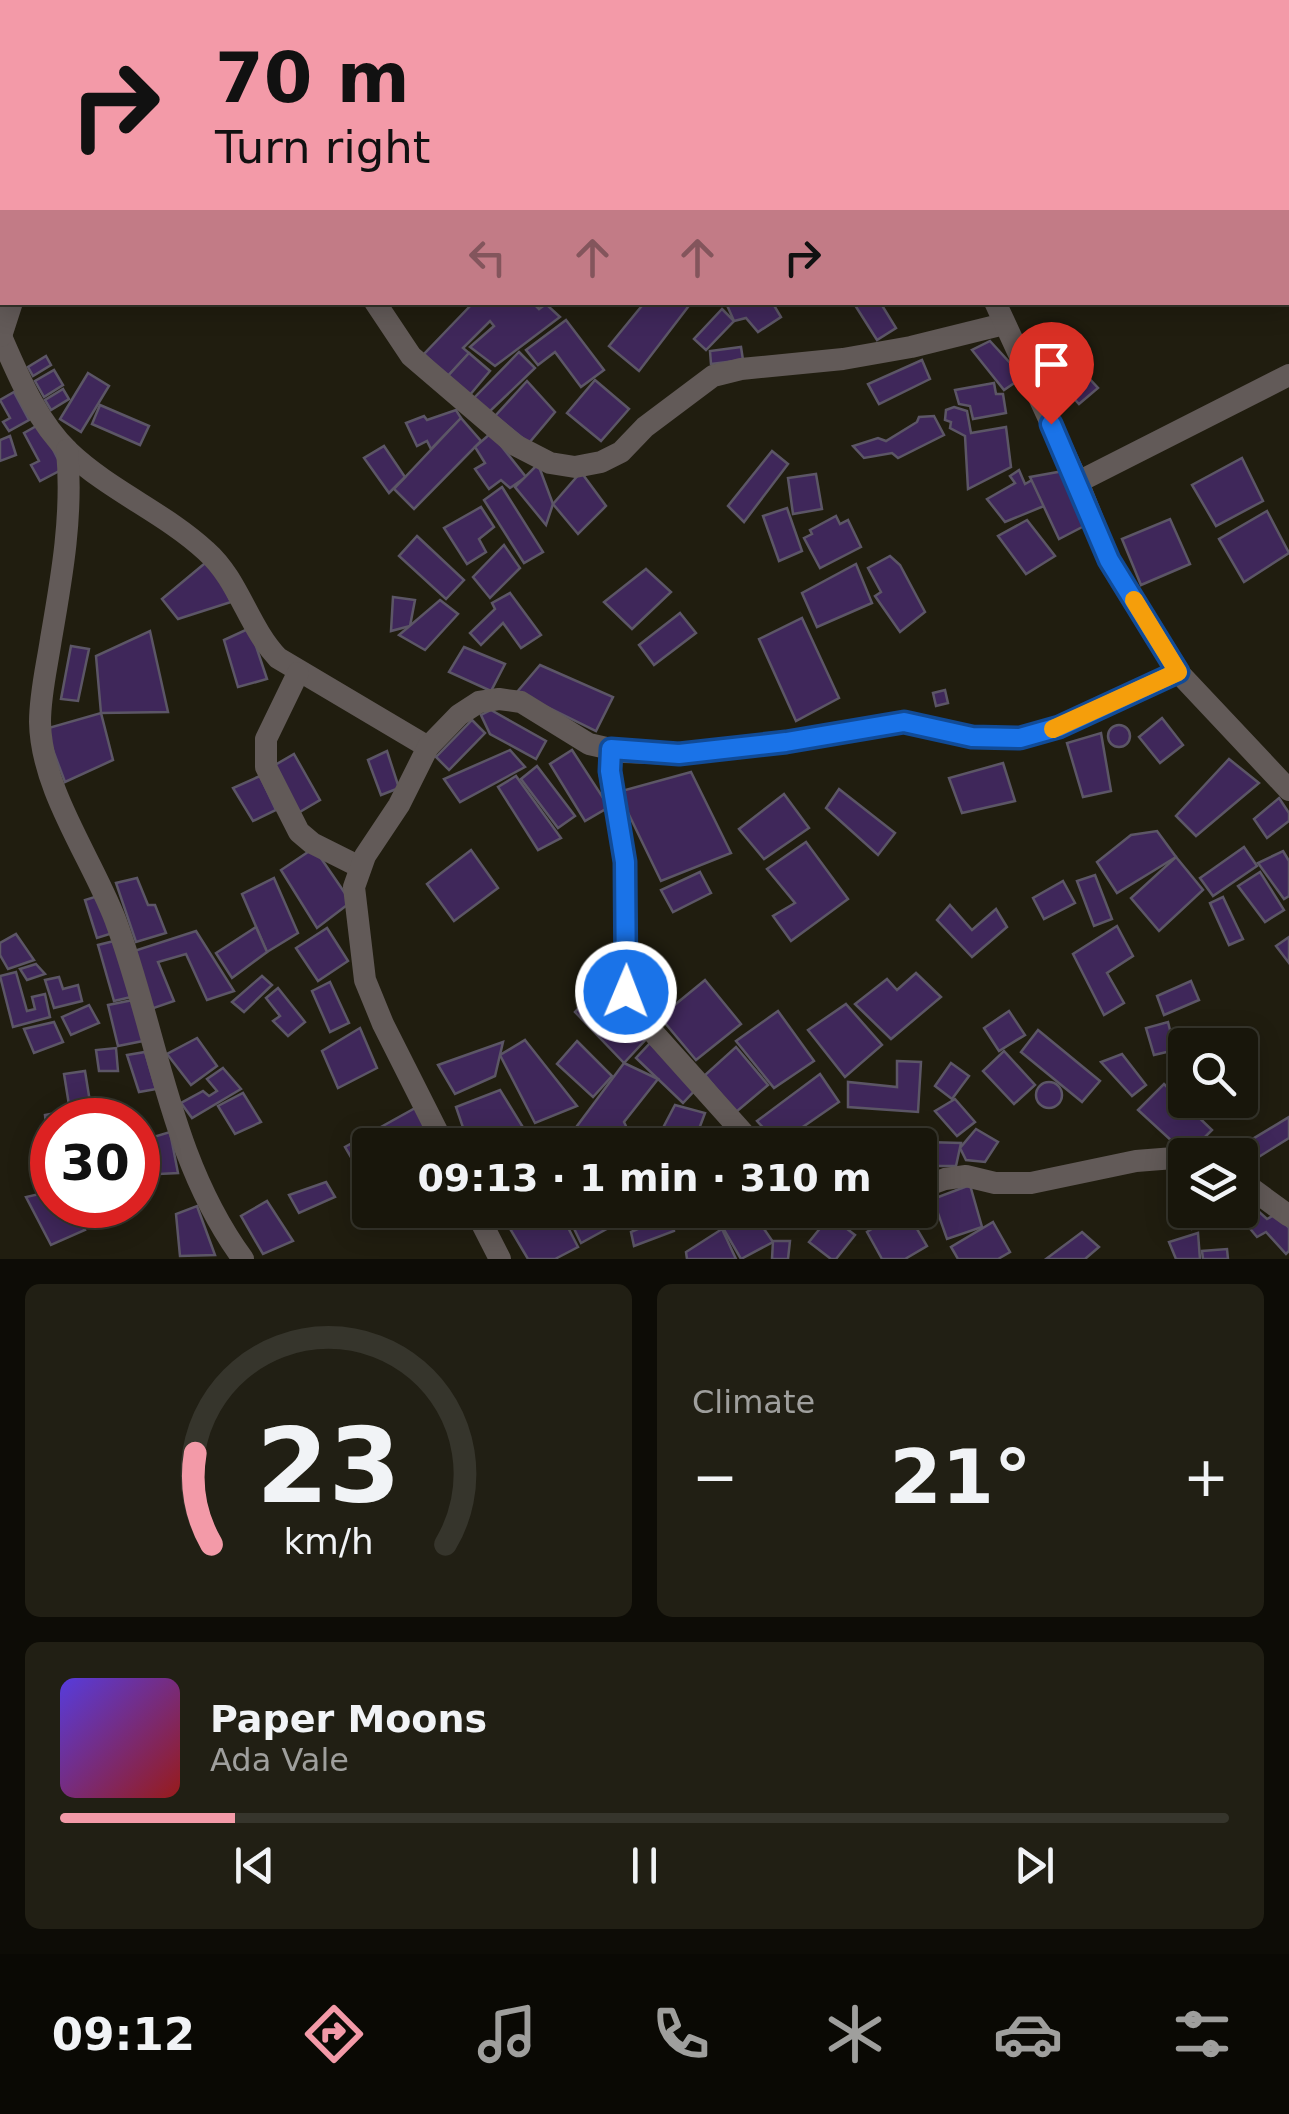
<!DOCTYPE html>
<html lang="en">
<head>
<meta charset="utf-8">
<style>
  :root { --surface:#18160b; --page:#211f14; --text:#f1f3f6; --muted:#9f9f9d; --line:#36352c; --accent:#f39aa8 }
  body { margin:0; font-family:"DejaVu Sans",sans-serif; background:var(--page); color:var(--text); height:100vh; display:flex; flex-direction:column; font-size:38px; white-space:nowrap }
  * { box-sizing:border-box; margin:0 }
  p { font-size:32px; color:var(--muted) }
  .icon { flex:none; width:55px; height:55px; fill:none; stroke:currentColor; stroke-width:2; stroke-linecap:round; stroke-linejoin:round }
  .map { position:relative; height:1259px; overflow:hidden }
  .side { display:flex; flex-direction:column; gap:25px; padding:25px; background:#0d0c06; flex:1 }
  .side>* { flex:none }
  .top-card { position:absolute; left:0px; top:0px; width:1290px; height:305px; box-shadow:0 5px 25px #0003,0 0 0 2px var(--line); background:#f39aa8; color:#111; overflow:hidden }
  .tools { position:absolute; left:1168px; top:1028px; display:grid; gap:20px }
  .tools a { display:grid; place-items:center; width:90px; height:90px; border-radius:10px; background:var(--surface); box-shadow:0 5px 25px #0003,0 0 0 2px var(--line); font-size:50px }
  .speed { position:absolute; left:30px; top:1098px; display:flex; gap:20px; font-size:50px; font-weight:700; text-align:center }
  .speed>* { display:grid; place-content:center; width:130px; height:130px; border-radius:50%; background:var(--surface); box-shadow:0 5px 25px #0003,0 0 0 2px var(--line); line-height:1 }
  .speed .limit { border:15px solid #d22; background:#fff; color:#111 }
  .pin { position:absolute; display:grid; place-items:center; width:85px; height:85px; color:#fff; margin:-102px -42px; border-radius:50% 50% 50% 0; rotate:-45deg; box-shadow:0 0 10px #0007 }
  .pin .icon { rotate:45deg }
  .me { position:absolute; width:110px; margin:-55px; rotate:1deg; stroke-linejoin:round; filter:drop-shadow(0 0 8px #0008) }
  .turn { display:flex; align-items:center; gap:35px; height:210px; padding:0 50px; font-size:45px }
  .turn .icon { width:130px; height:130px; stroke-width:2.5 }
  .turn b { display:block; font-size:70px; line-height:85px }
  .lanes { display:flex; align-items:center; height:95px; padding:0 50px; background:#0003; justify-content:center; gap:50px; direction:ltr }
  .lanes .off { opacity:.35 }
  .big { font-size:75px; font-weight:700; line-height:1.1 }
  .side .card { flex:1; display:flex; flex-direction:column; justify-content:center; gap:15px; min-width:0; padding:0 35px; border-radius:15px; background:var(--page) }
  .side .dial { align-items:center; gap:0 }
  .dial svg { height:260px; overflow:visible; fill:none; stroke:var(--line); stroke-width:7; stroke-linecap:round; text-anchor:middle }
  .dial text { fill:var(--text); stroke:none }
  .song { display:flex; align-items:center; gap:30px }
  .cover { width:120px; height:120px; border-radius:15px; background:linear-gradient(135deg,hsl(250 70% 55%),hsl(0 70% 35%)) }
  .played { height:10px; border-radius:5px; background:linear-gradient(90deg,var(--accent) 15%,var(--line) 15%) }
  .keys { display:flex; justify-content:space-around; direction:ltr }
  .heat { display:flex; justify-content:space-between; align-items:center; font-size:55px; direction:ltr }
  .side .tiles { flex:1; display:grid; gap:25px; grid-template-columns:1fr 1fr }
  .card:last-child { grid-column:span 2 }
  .trip { position:absolute; left:352px; top:1128px; width:585px; height:100px; border-radius:10px; background:var(--surface); box-shadow:0 5px 25px #0003,0 0 0 2px var(--line); font-weight:700; line-height:100px; text-align:center }
  .menu { display:flex; height:160px; justify-content:space-around; align-items:center; background:#0a0904; color:var(--muted) }
  .menu .icon { width:70px; height:70px }
  .menu .current { color:var(--accent) }
  .menu b { font-size:45px; color:var(--text) }
  .map>svg:first-child { display:block }
  .building { fill:#3f275a; stroke:#5c5666; stroke-width:2.5 }
  .lines { fill:none; stroke-linecap:round; stroke-linejoin:round }
  .minor { stroke:#625a58; stroke-width:22 }
  .route-casing { stroke:#114b97; stroke-width:25 }
  .route { stroke:#1a73e8; stroke-width:18 }
  .slow { stroke:#f59e0b; stroke-width:18 }
</style>
</head>
<body>
<div class="map">
<svg width="1289" height="1259" viewBox="0 0 1289 1259">
  <rect width="100%" height="100%" fill="#201d0f"/>
  <g class="building">
    <path d="M698,0h67l-1,2z"/>
    <path d="M474,302h58l7,7 7,-5 14,13 -65,49 -25,-19 24,-21 -4,-5 -27,27 6,5 -22,24 -23,-23z"/>
    <path d="M645,302h37l6,5 -49,64 -30,-25z"/>
    <path d="M772,302l9,15 -23,15 -12,-14 -12,3 -8,-18z"/>
    <path d="M853,302h27l16,26 -19,12z"/>
    <path d="M722,309l12,12 -28,29 -12,-11z"/>
    <path d="M566,320l38,50 -23,17 -26,-35 -17,13 -12,-15z"/>
    <path d="M990,341l33,36 -19,13 -32,-40z"/>
    <path d="M1053,343l15,10 -16,15 -11,-8z"/>
    <path d="M741,347l2,13 -32,4 -1,-13z"/>
    <path d="M519,352l16,16 -48,46 -14,-15z"/>
    <path d="M469,353l21,18 -21,25 -22,-19z"/>
    <path d="M46,356l5,9 -18,11 -5,-9z"/>
    <path d="M922,360l8,19 -51,25 -11,-20z"/>
    <path d="M54,370l9,15 -19,12 -9,-16z"/>
    <path d="M88,373l21,13 -28,46 -21,-13z"/>
    <path d="M1086,375l12,13 -19,16 -11,-12z"/>
    <path d="M595,380l34,29 -28,32 -34,-28z"/>
    <path d="M527,381l28,31 -26,31 -34,-27z"/>
    <path d="M994,383l2,11h7l3,19 -33,6 -3,-13 -11,-2 -4,-14z"/>
    <path d="M63,389l6,10 -18,11 -6,-10z"/>
    <path d="M14,392l15,28 -20,11 -6,-9 7,-4 -10,-18z"/>
    <path d="M100,405l49,21 -9,19 -48,-21z"/>
    <path d="M954,407l13,4 4,22 35,-6 5,40 -43,22 -3,-53 -15,-8 1,-6 -6,-2 1,-10z"/>
    <path d="M456,410l5,8 -30,31 -4,-8 -10,5 -11,-23 18,-7 3,4z"/>
    <path d="M934,416l10,19 -46,23 -6,-5 -28,5 -11,-12 25,-8 8,3 31,-19 2,-5z"/>
    <path d="M461,418l20,23 -67,68 -20,-20z"/>
    <path d="M40,424l23,45 -23,12 -9,-16 8,-4 -15,-28z"/>
    <path d="M491,433l35,44 -16,11 -9,-8 -12,9 -14,-20 10,-6 -10,-16z"/>
    <path d="M10,436l6,19 -16,6v-21z"/>
    <path d="M384,446l21,31 -16,16 -25,-35z"/>
    <path d="M772,451l16,13 -44,58 -16,-16z"/>
    <path d="M1242,458l21,43 -47,25 -24,-41z"/>
    <path d="M538,464l15,40 -7,21 -31,-38z"/>
    <path d="M1019,470l6,14 7,-4 12,26 -39,16 -18,-23 28,-16 -5,-7z"/>
    <path d="M1069,470l19,54 -29,15 -29,-62z"/>
    <path d="M581,472l25,34 -28,28 -25,-30z"/>
    <path d="M816,474l6,35 -29,5 -5,-36z"/>
    <path d="M502,487l41,65 -19,11 -40,-63z"/>
    <path d="M481,507l13,20 -15,12 7,13 -19,12 -23,-36z"/>
    <path d="M787,508l15,43 -23,10 -16,-45z"/>
    <path d="M1267,511l22,42 -45,29 -25,-43z"/>
    <path d="M836,516l4,8 8,-4 13,27 -41,21 -16,-30 8,-4 -2,-4z"/>
    <path d="M1170,519l20,45 -49,21 -19,-46z"/>
    <path d="M1027,520l28,36 -29,18 -28,-38z"/>
    <path d="M417,536l47,44 -18,19 -47,-43z"/>
    <path d="M504,545l16,23 -30,30 -17,-21z"/>
    <path d="M890,556l10,9 25,47 -25,20 -25,-36 6,-4 -13,-24z"/>
    <path d="M210,559l21,43 -53,17 -16,-20z"/>
    <path d="M856,564l16,39 -55,24 -15,-34z"/>
    <path d="M646,569l25,23 -39,37 -28,-27z"/>
    <path d="M510,593l31,42 -20,13 -18,-25 -22,22 -11,-12 25,-24 -3,-6z"/>
    <path d="M393,597l22,3 -5,26 -19,5z"/>
    <path d="M440,600l18,14 -33,36 -26,-15z"/>
    <path d="M680,613l16,20 -42,32 -15,-20z"/>
    <path d="M802,618l37,80 -43,23 -37,-82z"/>
    <path d="M250,628l17,51 -29,8 -14,-47z"/>
    <path d="M150,631l18,81 -67,1 -5,-57z"/>
    <path d="M71,646l18,3 -11,52 -17,-2z"/>
    <path d="M464,647l41,17 -14,27 -42,-19z"/>
    <path d="M540,665l73,32 -17,34 -79,-39z"/>
    <path d="M945,690l3,13 -12,3 -3,-13z"/>
    <path d="M491,710l55,31 -10,18 -46,-25 -9,-19z"/>
    <path d="M101,713l12,47 -48,22 -20,-53z"/>
    <path d="M1162,718l21,27 -23,18 -21,-26z"/>
    <path d="M472,720l13,13 -36,37 -13,-13z"/>
    <circle cx="1119" cy="736" r="11"/>
    <path d="M1101,733l10,58 -28,6 -16,-54z"/>
    <path d="M510,750l15,17 -65,35 -16,-23z"/>
    <path d="M572,750l37,57 -24,14 -35,-57z"/>
    <path d="M387,751l12,37 -18,7 -13,-35z"/>
    <path d="M294,754l26,46 -22,13 -23,-48z"/>
    <path d="M1229,759l30,24 -63,53 -20,-20z"/>
    <path d="M1003,763l12,38 -53,12 -13,-35z"/>
    <path d="M537,766l38,50 -17,12 -37,-49z"/>
    <path d="M691,772l40,81 -70,28 -43,-89z"/>
    <path d="M260,776l16,34 -23,11 -20,-33z"/>
    <path d="M516,776l45,62 -23,12 -40,-63z"/>
    <path d="M839,789l56,44 -17,22 -52,-47z"/>
    <path d="M784,794l25,34 -45,31 -25,-30z"/>
    <path d="M1279,798l10,15v8l-22,17 -13,-19z"/>
    <path d="M1157,831l19,26 -59,36 -20,-31 34,-27z"/>
    <path d="M806,842l42,57 -57,42 -18,-25 22,-13 -28,-34z"/>
    <path d="M1244,847l13,19 -44,30 -13,-18z"/>
    <path d="M314,848l37,54 -34,26 -36,-58z"/>
    <path d="M471,850l27,38 -44,33 -27,-37z"/>
    <path d="M1283,851l6,10v35l-5,3 -26,-36z"/>
    <path d="M1176,857l27,33 -44,41 -28,-33z"/>
    <path d="M700,872l11,21 -38,19 -12,-22z"/>
    <path d="M1260,872l24,38 -19,12 -27,-36z"/>
    <path d="M1095,875l17,44 -18,7 -17,-45z"/>
    <path d="M137,878l11,27h7l11,28 -30,9 -20,-59z"/>
    <path d="M274,878l24,55 -31,19 -25,-58z"/>
    <path d="M1063,881l12,22 -31,16 -11,-21z"/>
    <path d="M101,895l12,38 -16,5 -12,-38z"/>
    <path d="M1223,897l20,42 -14,6 -19,-42z"/>
    <path d="M950,905l22,25 24,-21 11,18 -35,30 -35,-37z"/>
    <path d="M1117,926l16,30 -26,17 17,30 -20,12 -31,-61z"/>
    <path d="M256,927l11,25 -35,26 -16,-25z"/>
    <path d="M327,928l21,33 -30,20 -22,-33z"/>
    <path d="M196,931l38,60 -27,9 -21,-46 -28,8 16,39 -23,8 -17,-58z"/>
    <path d="M16,934l18,26 -26,9 -8,-14v-12z"/>
    <path d="M1289,937v26l-13,-17z"/>
    <path d="M114,941l17,56 -17,4 -16,-56z"/>
    <path d="M36,964l9,10 -18,6 -7,-11z"/>
    <path d="M16,972l11,39 8,-2 -3,-12 13,-3 5,23 -37,10 -13,-51z"/>
    <path d="M916,973l25,24 -50,42 -36,-35 32,-25 10,11z"/>
    <path d="M262,976l10,9 -28,27 -12,-10z"/>
    <path d="M59,977l4,12 15,-4 4,16 -28,7 -9,-28z"/>
    <path d="M705,980l36,44 -45,36 -36,-43z"/>
    <path d="M1191,981l8,19 -35,15 -7,-19z"/>
    <path d="M330,982l19,41 -19,9 -18,-41z"/>
    <path d="M598,987l51,49 -25,27 -49,-51z"/>
    <path d="M278,988l27,34 -17,14 -15,-15 7,-5 -14,-18z"/>
    <path d="M133,1000l10,41 -25,5 -10,-41z"/>
    <path d="M846,1004l36,41 -37,32 -37,-47z"/>
    <path d="M89,1005l10,18 -28,12 -9,-18z"/>
    <path d="M778,1011l36,50 -40,27 -38,-47z"/>
    <path d="M1009,1011l16,24 -26,16 -15,-23z"/>
    <path d="M54,1022l9,20 -29,11 -10,-24z"/>
    <path d="M1168,1022l7,28 -21,5 -8,-27z"/>
    <path d="M360,1028l17,40 -39,20 -16,-37z"/>
    <path d="M1038,1030l62,51 -18,21 -61,-50z"/>
    <path d="M197,1038l20,28 -26,19 -24,-31z"/>
    <path d="M525,1040l52,66 -42,17 -35,-68z"/>
    <path d="M577,1041l35,35 -19,21 -36,-33z"/>
    <path d="M503,1042l-8,34 -40,18 -17,-29z"/>
    <path d="M650,1043l47,45 -14,15 -47,-45z"/>
    <path d="M736,1047l32,38 -32,27 -31,-37z"/>
    <path d="M116,1048l2,23h-19l-3,-21z"/>
    <path d="M1004,1051l31,34 -21,19 -31,-33z"/>
    <path d="M145,1052l11,37 -17,3 -12,-37z"/>
    <path d="M1122,1054l24,31 -14,11 -31,-34z"/>
    <path d="M897,1061l24,1 -3,50 -70,-5v-25l49,5z"/>
    <path d="M624,1063l34,16 -34,43 11,23h-33l-25,-19z"/>
    <path d="M951,1063l18,13 -17,23 -17,-13z"/>
    <path d="M223,1068l18,21 -49,29 -11,-15 22,-12 6,5 8,-5 -10,-12z"/>
    <path d="M85,1071l5,31 -21,3 -5,-31z"/>
    <path d="M820,1074l19,28 -61,42 -21,-23z"/>
    <circle cx="1049" cy="1095" r="13"/>
    <path d="M1164,1084l48,46 -25,25 -49,-45z"/>
    <path d="M500,1090l24,39 -33,16h-22l-13,-38z"/>
    <path d="M243,1093l18,29 -26,12 -17,-28z"/>
    <path d="M955,1099l20,23 -18,14 -22,-25z"/>
    <path d="M116,1102l11,18h-75v12h-5l-2,-17z"/>
    <path d="M675,1105l30,8 -12,32h-39z"/>
    <path d="M417,1107l16,38h-63v45l-25,-43z"/>
    <path d="M1289,1117v21l-48,30 -1,-13 -9,-3z"/>
    <path d="M976,1129l22,13 -13,20 -19,-2 -6,-12z"/>
    <path d="M170,1132l8,41 -40,2v-39l2,5z"/>
    <path d="M925,1142l36,1 -5,23h-34z"/>
    <path d="M326,1182l9,15 -36,16 -10,-18z"/>
    <path d="M970,1185l12,42 -35,12 -14,-40z"/>
    <path d="M1185,1188v22h38l1,7 -32,12 -14,-36z"/>
    <path d="M52,1191v14h19l14,25 -34,15 -25,-48z"/>
    <path d="M267,1201l26,40 -30,13 -22,-38z"/>
    <path d="M1248,1202l19,17 9,-5 13,14v23l-3,3 -20,-22 -9,5 -20,-24z"/>
    <path d="M197,1206l18,49 -35,1 -4,-42z"/>
    <path d="M499,1210h60l19,37 -23,12h-27z"/>
    <path d="M565,1210h67l2,4 -53,29z"/>
    <path d="M648,1210h23l3,21 -40,15 -3,-14 18,-8z"/>
    <path d="M725,1210h26l22,32 -32,17 -25,-43z"/>
    <path d="M901,1210h5l21,36 -22,13h-23l-15,-27z"/>
    <path d="M830,1216l25,19 -19,24h-5l-22,-17z"/>
    <path d="M993,1222l17,30 -12,7h-40l-7,-12z"/>
    <path d="M722,1229l14,30h-49l-1,-7z"/>
    <path d="M1082,1232l17,15 -14,12h-39z"/>
    <path d="M1198,1233l2,26h-24l-7,-17z"/>
    <path d="M773,1241h17l-2,18h-16z"/>
    <path d="M1227,1249l1,10h-25l-1,-8z"/>
  </g>
  <g class="lines">
    <g class="minor">
      <path d="M195,0l2,2"/>
      <path d="M536,0l2,2"/>
      <path d="M859,0v2"/>
      <path d="M121,2l1,-2"/>
      <path d="M375,302l36,54 104,89 35,18 25,4 26,-5 20,-10 24,-25 68,-51 28,-7 102,-10 68,-12 93,-23"/>
      <path d="M995,302l83,180 31,78 69,112 111,118"/>
      <path d="M0,334c18,41 36,86 69,118 41,39 96,61 137,99 33,29 42,76 72,107l150,89"/>
      <path d="M1,336l11,-34"/>
      <path d="M67,450c6,64 -5,126 -16,189 -4,27 -11,55 -11,83 1,67 51,135 75,197 43,115 54,239 128,340"/>
      <path d="M1078,482l211,-107"/>
      <path d="M298,673l-32,66v28l33,65 13,11 48,24"/>
      <path d="M611,749l-2,22 16,91 3,137 5,11 121,135"/>
      <path d="M444,1145l-61,-121 -18,-44 -11,-93 11,-31 34,-51 29,-58 31,-32 20,-13 20,-3 22,3 68,42 35,8 55,2 107,-12 118,-20 69,15 47,1 39,-11 119,-55"/>
      <path d="M1240,1180l49,36"/>
      <path d="M920,1188l25,-9 21,-3 29,7h36l105,-22 38,-3 11,3"/>
      <path d="M475,1210l25,49"/>
    </g>
  </g>
  <g class="lines">
    <g class="route-casing">
      <path id="route" d="M626,992l-1,-130 -15,-91 1,-22 68,5 107,-12 118,-20 68,15 48,1 39,-11 119,-55 -69,-112 -58,-136"/>
    </g>
    <use href="#route" class="route"/>
    <path class="slow" d="M1053,729l125,-57 -44,-72"/>
  </g>
</svg>
<div class="tools">
<a><svg class="icon" aria-label="search" viewBox="0 0 24 24"><circle cx="10" cy="10" r="6"/><path d="M15 15l6 6"/></svg></a>
<a><svg class="icon" aria-label="layers" viewBox="0 0 24 24"><path d="M12 4l9 5-9 5-9-5zM3 14l9 5 9-5"/></svg></a>
</div>
<div class="speed"><div class="limit">30</div></div>
<div class="pin" style="left:1051px;top:424px;background:#d93025"><svg class="icon" aria-label="arrive" viewBox="0 0 24 24"><path d="M6 21V4h12l-3 4 3 4H6"/></svg></div>
<svg class="me" style="left:626px;top:992px" viewBox="-20 -20 40 40"><circle r="17" fill="#1a73e8" stroke="#fff" stroke-width="3"/><path d="M0-11L8 9 0 5-8 9z" fill="#fff"/></svg>
<div class="trip">09:13 · 1 min · 310 m</div>
<div class="top-card">
<div class="turn"><svg class="icon" aria-label="right" viewBox="0 0 24 24"><path d="M7 20v-9h11M14 6l5 5-5 5"/></svg><div><b>70 m</b>Turn right</div></div>
<div class="lanes"><svg class="icon off" aria-label="left" viewBox="0 0 24 24"><path d="M17 20v-9H6M10 6l-5 5 5 5"/></svg><svg class="icon off" aria-label="ahead" viewBox="0 0 24 24"><path d="M12 20V5M6 11l6-6 6 6"/></svg><svg class="icon off" aria-label="ahead" viewBox="0 0 24 24"><path d="M12 20V5M6 11l6-6 6 6"/></svg><svg class="icon" aria-label="right" viewBox="0 0 24 24"><path d="M7 20v-9h11M14 6l5 5-5 5"/></svg></div>
</div>
</div>
<section class="side">
<div class="tiles">
<div class="card dial"><svg viewBox="0 0 100 80">
<path d="M14 69A42 42 0 1 1 86 69"/>
<path d="M14 69A42 42 0 0 1 9 41" stroke="#f39aa8"/>
<text x="50" y="56" font-size="32" font-weight="700">23</text>
<text x="50" y="72" font-size="11">km/h</text>
</svg></div>
<div class="card"><p>Climate</p>
<div class="heat"><a>−</a><b class="big">21°</b><a>+</a></div>
</div>
<div class="card">
<div class="song"><i class="cover"></i><div><b>Paper Moons</b><p>Ada Vale</p></div></div>
<div class="played"></div>
<div class="keys"><svg class="icon" aria-label="previous" viewBox="0 0 24 24"><path d="M18 5L8 12l10 7zM5 5v14"/></svg><svg class="icon" aria-label="pause" viewBox="0 0 24 24"><path d="M8 5v14M16 5v14"/></svg><svg class="icon" aria-label="next" viewBox="0 0 24 24"><path d="M6 5l10 7-10 7zM19 5v14"/></svg></div>
</div>
</div>
</section>
<nav class="menu">
<b>09:12</b>
<svg class="icon current" aria-label="directions" viewBox="0 0 24 24"><path d="M12 3l9 9-9 9-9-9zM9 14v-3h6M13 9l2 2-2 2"/></svg>
<svg class="icon" aria-label="music" viewBox="0 0 24 24"><path d="M9 18V5l10-2v13"/><circle cx="6" cy="18" r="3"/><circle cx="16" cy="16" r="3"/></svg>
<svg class="icon" aria-label="phone" viewBox="0 0 24 24"><path d="M5 4h4l2 5-3 2q2 4 5 5l2-3 5 2v4C11 20 4 13 5 4z"/></svg>
<svg class="icon" aria-label="climate" viewBox="0 0 24 24"><path d="M12 3v18M4 7l16 10M4 17L20 7"/></svg>
<svg class="icon" aria-label="car" viewBox="0 0 24 24"><path d="M5 17H2v-5l4-1 3-4h7l3 4 3 1v5h-3M9 17h6M6 11h13"/><circle cx="7" cy="17" r="2"/><circle cx="17" cy="17" r="2"/></svg>
<svg class="icon" aria-label="filters" viewBox="0 0 24 24"><path d="M4 7h16M4 17h16"/><circle cx="9" cy="7" r="2"/><circle cx="15" cy="17" r="2"/></svg>
</nav>
</body>
</html>
